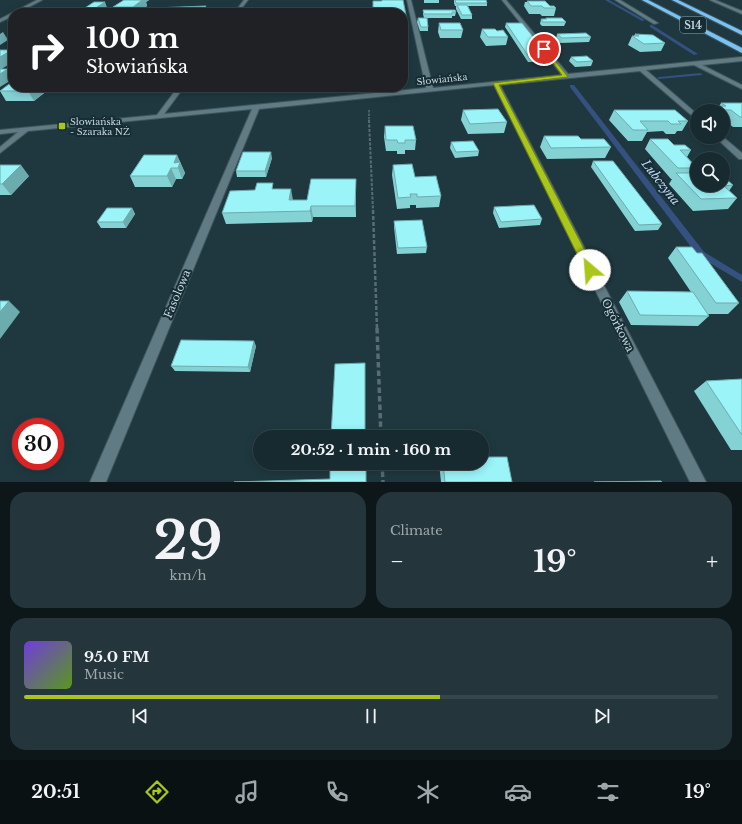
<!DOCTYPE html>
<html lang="en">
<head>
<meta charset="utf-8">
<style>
  :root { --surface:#172a2f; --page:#24363b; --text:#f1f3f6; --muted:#9ea7aa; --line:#36464b; --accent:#aac719 }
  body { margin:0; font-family:"Libre Baskerville",serif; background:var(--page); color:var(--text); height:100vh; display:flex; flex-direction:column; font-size:15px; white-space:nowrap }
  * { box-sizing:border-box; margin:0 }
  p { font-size:13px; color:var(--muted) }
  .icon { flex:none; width:22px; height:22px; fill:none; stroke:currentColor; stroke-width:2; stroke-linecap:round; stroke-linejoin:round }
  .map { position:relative; height:482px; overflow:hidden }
  .details { display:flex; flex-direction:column; gap:10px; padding:10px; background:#0d171a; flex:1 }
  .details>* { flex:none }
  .guide { position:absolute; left:8px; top:8px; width:400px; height:84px; border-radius:16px; box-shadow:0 2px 10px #0003,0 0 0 1px var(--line); background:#202124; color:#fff; overflow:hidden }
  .tools { position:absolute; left:690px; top:104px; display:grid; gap:8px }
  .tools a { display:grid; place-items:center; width:40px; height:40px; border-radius:50%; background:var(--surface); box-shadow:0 2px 10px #0003,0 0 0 1px var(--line); font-size:20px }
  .speed { position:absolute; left:12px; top:418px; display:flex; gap:8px; font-size:20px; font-weight:700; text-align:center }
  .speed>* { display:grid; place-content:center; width:52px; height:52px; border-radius:50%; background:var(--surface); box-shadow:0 2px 10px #0003,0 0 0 1px var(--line); line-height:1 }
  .speed .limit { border:6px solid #d22; background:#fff; color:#111 }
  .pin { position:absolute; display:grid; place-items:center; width:34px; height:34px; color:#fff; margin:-17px; border:2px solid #fff; border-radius:50%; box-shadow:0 1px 4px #0007 }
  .me { position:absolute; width:44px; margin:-22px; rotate:333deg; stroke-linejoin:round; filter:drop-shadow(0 0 3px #0008) }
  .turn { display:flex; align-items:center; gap:14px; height:84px; padding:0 12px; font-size:18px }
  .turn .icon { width:52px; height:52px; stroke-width:2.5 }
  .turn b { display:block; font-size:28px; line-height:34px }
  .big { font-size:30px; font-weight:700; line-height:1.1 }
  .details .tile { flex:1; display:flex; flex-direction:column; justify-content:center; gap:6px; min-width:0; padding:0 14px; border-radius:16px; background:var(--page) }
  .details .dial { align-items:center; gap:0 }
  .dial b { font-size:52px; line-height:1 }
  .song { display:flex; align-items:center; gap:12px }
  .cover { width:48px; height:48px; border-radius:6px; background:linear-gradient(135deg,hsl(260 70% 55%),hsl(90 70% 35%)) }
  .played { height:4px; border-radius:2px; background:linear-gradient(90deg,var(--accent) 60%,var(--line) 60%) }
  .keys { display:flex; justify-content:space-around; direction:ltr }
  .heat { display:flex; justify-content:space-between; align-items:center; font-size:22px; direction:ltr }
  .details .tiles { flex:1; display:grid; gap:10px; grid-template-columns:1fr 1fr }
  .tile:last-child { grid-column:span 2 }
  .trip { position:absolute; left:253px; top:430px; width:236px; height:40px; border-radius:20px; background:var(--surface); box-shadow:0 2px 10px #0003,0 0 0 1px var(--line); font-weight:700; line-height:40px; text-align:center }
  .menu { display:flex; height:64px; justify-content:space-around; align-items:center; background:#091113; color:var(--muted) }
  .menu .icon { width:28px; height:28px }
  .menu .selected { color:var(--accent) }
  .menu b { font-size:18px; color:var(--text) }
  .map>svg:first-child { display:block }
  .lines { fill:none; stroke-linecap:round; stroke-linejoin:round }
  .stream { fill:#355180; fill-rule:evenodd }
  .minor-casing { stroke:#40565d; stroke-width:2 }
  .highway-casing { stroke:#40565d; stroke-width:2 }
  .path-far3 { stroke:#576c73; stroke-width:1.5; stroke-dasharray:2.5 1; stroke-linecap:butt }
  .path-far2 { stroke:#576c73; stroke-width:2; stroke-dasharray:3 1.5; stroke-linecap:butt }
  .path-far1 { stroke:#576c73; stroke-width:2.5; stroke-dasharray:4 2; stroke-linecap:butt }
  .path { stroke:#576c73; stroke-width:3.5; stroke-dasharray:5.5 3; stroke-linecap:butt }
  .minor { fill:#617b84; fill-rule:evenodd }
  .highway { fill:#79c2f4; fill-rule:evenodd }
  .wall { fill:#85d2d5 }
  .shaded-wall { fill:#6cabae }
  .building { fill:#9bf4f8; stroke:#6cabae }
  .route { fill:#aac719; stroke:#6e8110 }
  .poi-dot { fill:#aac719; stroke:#152d35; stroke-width:1.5 }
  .labels { text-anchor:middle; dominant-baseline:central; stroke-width:4; stroke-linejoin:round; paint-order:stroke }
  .far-street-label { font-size:9px; fill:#c9d7dc; stroke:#152d35 }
  .far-poi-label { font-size:9px; fill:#c9d7dc; stroke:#152d35; text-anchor:start }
  .shield { fill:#152d35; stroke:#93a4aa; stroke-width:1 }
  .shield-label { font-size:10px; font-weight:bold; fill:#c9d7dc }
  .street-label { font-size:11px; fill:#c9d7dc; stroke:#152d35 }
  .water-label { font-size:12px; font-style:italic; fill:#c1d3f1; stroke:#152d35 }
</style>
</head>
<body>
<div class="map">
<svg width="742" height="482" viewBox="0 0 742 482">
  <rect width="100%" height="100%" fill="#1f383f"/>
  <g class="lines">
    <g class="stream">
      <path d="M605,0h4l36,20 -3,1z"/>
      <path d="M650,25h2l46,29 -4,1 -44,-28z"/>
      <path d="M700,73l2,1v1l-43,4 -2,-1 2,-1z"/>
      <path d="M570,85h4l130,167 38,23v7l-44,-26 -128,-169z"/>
    </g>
    <g class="minor-casing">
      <g id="minor">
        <path d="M37,0h5l-24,13h-5v3l-13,6v-3z"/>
        <path d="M244,0h4l-10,13h-4z"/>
        <path d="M407,0h4l22,88 129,-13 -60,-75h4l62,74 174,-17v4l-40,4 40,20v4l-48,-24 -48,5 51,44v6l-57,-49 -140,14 206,397h-16l-196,-397 -235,24 -153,373h-16l162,-373 -224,22 -28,22v-6l18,-15 -18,2v-4l157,-15 21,-28h6l-20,27 262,-26z"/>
        <path d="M615,0h5l38,23 -4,1z"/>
        <path d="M710,0h5l27,11v3z"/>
        <path d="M715,137h8l19,16v6h-3z"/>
      </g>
    </g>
    <g class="highway-casing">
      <g id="highway">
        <path d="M642,0h6l94,48v5z"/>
        <path d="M672,0h6l64,31v4z"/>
      </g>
    </g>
    <path class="path-far3" d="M369,110v11"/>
    <path class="path-far2" d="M369,120l4,91"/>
    <path class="path-far1" d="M373,210l4,119"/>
    <g class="path">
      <path d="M377,328l4,109"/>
      <path d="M382,463l1,19"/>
    </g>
    <use href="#minor" class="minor"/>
    <use href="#highway" class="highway"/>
  </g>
  <g class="wall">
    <path d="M124,0h25l-3,2 1,4 -9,7h-22l-3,-6z"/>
    <rect x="424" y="0" width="15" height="3"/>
    <path d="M454,0h32l1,3v3h-19l4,9v4h-11l-5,-10v-3h-1l-1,-3z"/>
    <path d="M527,1l23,5 6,2 -2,8h-12l-2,-2h-11l-5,-8 1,-4h2z"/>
    <path d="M423,10l33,2 -1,4h-3v2h-25l1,9v4h-8l-3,-9 1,-4h6l-1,-4z"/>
    <path d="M403,13l4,7 -1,12h-3z"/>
    <path d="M546,18l20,4 -2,4h-22l-2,-2 1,-5h4z"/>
    <path d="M439,23l24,7 -2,8h-21l-2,-6z"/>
    <path d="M506,23l43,34 -1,5h-20l-23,-35z"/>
    <path d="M482,29l15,2 11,6 -2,8 -20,1 -6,-9z"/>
    <path d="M557,34l34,3 -2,5 -29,1 -4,-4z"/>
    <path d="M635,34l30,9 -4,8 -21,1 -12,-7 4,-9h2z"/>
    <path d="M403,45l5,9 -1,9h-4z"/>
    <path d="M571,57l22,4 -2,5 -16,1 -6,-6z"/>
    <path d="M13,87h33l2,3 -14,11h-28l-6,-10z"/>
    <path d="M132,87h28l-1,2h-26z"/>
    <path d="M721,103h21v24h-9l-9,-7h-1v-9h-7z"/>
    <path d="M463,110l44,12 -3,11 -36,1 -7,-14z"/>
    <path d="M614,110l74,11 -6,10h-5l-2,3h-9l-3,-3 -16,1 -5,9h-14l-19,-21z"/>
    <path d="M385,126l31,14 -1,10h-10v4h-8v-3h-11l-2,-14z"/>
    <path d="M544,136l37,3 30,8 -6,11 -58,1 -7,-12z"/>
    <path d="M650,139l24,6 17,5 -4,7 10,11 -4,5 40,12 -4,6 8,7 -9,11 -35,2 -24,-27 3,-5h-1l-26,-30z"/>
    <path d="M451,142l28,9 -1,5 -23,2 -5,-10z"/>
    <path d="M177,155l8,18 -3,6h-6l-4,8h-37l-5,-11z"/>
    <path d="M272,158l-6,19h-29l-1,-6z"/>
    <path d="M593,161l69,63 -4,6 -23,1 -44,-64z"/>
    <path d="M0,165l29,11 -18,19h-11z"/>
    <path d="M393,165l22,12 26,19 -2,11 -23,1v-3h-6v3l-13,1 -5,-34z"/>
    <path d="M356,179v38h-43l-1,5 -86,2 -4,-11 33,-23 19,-1 19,11h14z"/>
    <path d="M494,207l48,12 -2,6 -41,3 -6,-15z"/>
    <path d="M132,208l3,6 -9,14h-25l-4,-6z"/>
    <path d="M394,221l33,26 -1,6 -29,1 -3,-27z"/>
    <path d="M676,247l21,6 42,50 -11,11h-20l1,2 -11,10 -67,-1 -12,-23 8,-11 64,1 -23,-34z"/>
    <path d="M256,346l-6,26 -75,-1 -4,-5z"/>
    <path d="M742,379v71h-11l-37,-59 12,-10z"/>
    <path d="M482,457l30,25h-71l-2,-19h43z"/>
  </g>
  <g class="shaded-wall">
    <path d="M142,0h7l-3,2 1,4 -9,7h-5l2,-1 -2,-5z"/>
    <path d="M105,2l4,11h-21z"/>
    <path d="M206,6l1,7h-7z"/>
    <path d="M3,32l5,8 -8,5v-11z"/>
    <path d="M12,50l1,2v10l-13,8v-13z"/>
    <path d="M8,69l5,9v1l-13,8v-13z"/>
    <path d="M33,87h13l2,3 -14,11 -6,-10z"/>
    <path d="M271,152l1,6 -6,19 -1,-6z"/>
    <path d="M177,155l8,18 -3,6 -4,-11 -4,-5z"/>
    <path d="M21,165l8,11 -18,19 -9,-11z"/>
    <path d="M171,168l5,11 -4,8 -5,-11z"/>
    <path d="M356,179v38l-1,-11z"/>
    <path d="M291,189l2,11h-4z"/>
    <path d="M311,206l2,11 -1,5 -2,-11z"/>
    <path d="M132,208l3,6 -9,14 -3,-6z"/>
    <path d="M9,301l11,11 -20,27v-27z"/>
    <path d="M254,341l2,5 -6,26 -2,-5z"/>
  </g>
  <g class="building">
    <path d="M124,0h18l-9,7h-20z"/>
    <path d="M382,0h21l4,20h-4v-7h-30v-12h9z"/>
    <path d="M455,0h31l1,3h-31z"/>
    <path d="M527,1h18l5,5h4l2,2h-12l-2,-2h-11z"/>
    <path d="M94,2h11l-17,11h-11z"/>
    <path d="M457,5h10l5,10h-10z"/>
    <path d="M206,6l-6,7h-51l5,-5z"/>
    <path d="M122,10h14l-3,3h-15z"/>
    <path d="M423,10h32l1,2h-4v2h-28z"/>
    <path d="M418,18h9l1,9h-7z"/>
    <path d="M546,18h16l4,4h-23l-2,-3h6z"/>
    <path d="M439,23h21l3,7h-22z"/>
    <path d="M506,23h16l27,34h-20z"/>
    <path d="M482,29h13l2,2 6,-1 5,7h-20z"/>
    <path d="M586,33l5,4 -29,1 -5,-4z"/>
    <path d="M635,34l18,1 12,8 -21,1 -12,-8h7z"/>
    <path d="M403,45h3l2,9h-5z"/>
    <path d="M0,50h12l-12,7z"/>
    <path d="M587,56l6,5 -16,1 -6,-5z"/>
    <path d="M0,69h8l-8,5z"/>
    <path d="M13,81v6h20l-5,4h-28z"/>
    <path d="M721,103h21v14h-2l-9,-7h-6l-5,-4h6z"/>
    <path d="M498,109l9,13 -37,2 -7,-14z"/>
    <path d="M614,110h61l13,11h-10l3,3h-10l-3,-3h-28l8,9h-15z"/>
    <path d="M385,126h28l3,14h-11v3h-7l-1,-3h-11z"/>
    <path d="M544,136h34l3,3h23l7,8 -60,1z"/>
    <path d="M650,139h18l6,6h11l6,5h-11l17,18h-19z"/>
    <path d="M473,141l6,10 -23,1 -5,-10z"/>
    <path d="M243,152h28l-6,19h-29z"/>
    <path d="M144,155h33l-3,8 6,-1 -2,6h-7l-4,8h-37z"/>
    <path d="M593,161h20l49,63 -23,1z"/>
    <path d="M412,164l3,13 21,-1 5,20 -24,1v-3h-7l1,3 -13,1 -5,-33z"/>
    <path d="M0,165h21l-19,19h-2z"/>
    <path d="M676,173h21v12h26v-6h3l7,6 -9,1 13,12 -36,1z"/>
    <path d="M311,179h45l-1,27h-44l-1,5 -88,2 8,-22 25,-1 2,-7h16l-1,6h19l-2,11h18z"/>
    <path d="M534,205l8,14 -41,3 -7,-15z"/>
    <path d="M107,208h25l-9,14h-26z"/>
    <path d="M422,220l5,27 -29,1 -4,-27z"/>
    <path d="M676,247h16l5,6h5l37,50h-23z"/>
    <path d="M627,291l66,1 16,24 -69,-1z"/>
    <path d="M0,301h9l-9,11z"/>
    <path d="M181,340l73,1 -6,26 -77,-1z"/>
    <path d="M365,363v74h-34l4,-73z"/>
    <path d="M742,379v56l-36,-54z"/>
    <path d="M482,455v2h25l5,25h-67l-2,-19h39z"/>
    <path d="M330,463h36v19h-132l96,-3z"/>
    <path d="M661,481l1,1h-68z"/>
  </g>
  <path class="route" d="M542,48h3l23,29 -69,8 96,185 -5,4 -5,-4 -92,-187 69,-8z"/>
  <rect class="poi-dot" x="58" y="122" width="8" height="8" rx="2"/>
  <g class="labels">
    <g class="far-street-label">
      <text transform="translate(442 79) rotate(-6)">Słowiańska</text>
    </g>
    <g class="far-poi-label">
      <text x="70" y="121">Słowiańska<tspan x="70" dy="10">- Szaraka NŻ</tspan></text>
    </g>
    <rect class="shield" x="680" y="17" width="26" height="16" rx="3"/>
    <g class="shield-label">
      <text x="693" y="25">S14</text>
    </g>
    <g class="street-label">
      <text transform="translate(177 294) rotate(-67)">Fasolowa</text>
      <text transform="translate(618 325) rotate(63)">Ogórkowa</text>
    </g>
    <g class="water-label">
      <text transform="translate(661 182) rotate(52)">Lubczyna</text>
    </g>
  </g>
</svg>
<div class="tools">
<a><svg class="icon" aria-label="sound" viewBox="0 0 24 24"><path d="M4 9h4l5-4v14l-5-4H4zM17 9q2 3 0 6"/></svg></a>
<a><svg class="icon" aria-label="search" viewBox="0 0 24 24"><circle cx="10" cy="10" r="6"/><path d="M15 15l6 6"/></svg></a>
</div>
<div class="speed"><div class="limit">30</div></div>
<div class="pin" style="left:544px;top:49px;background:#d93025"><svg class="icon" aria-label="arrive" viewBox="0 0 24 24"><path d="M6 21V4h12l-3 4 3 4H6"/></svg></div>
<svg class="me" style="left:590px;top:270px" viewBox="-20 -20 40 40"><circle r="19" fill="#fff"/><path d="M0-13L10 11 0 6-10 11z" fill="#aac719"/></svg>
<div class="trip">20:52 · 1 min · 160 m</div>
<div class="guide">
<div class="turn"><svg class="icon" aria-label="right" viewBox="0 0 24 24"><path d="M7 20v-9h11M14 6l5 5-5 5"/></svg><div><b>100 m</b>Słowiańska</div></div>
</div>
</div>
<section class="details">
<div class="tiles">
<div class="tile dial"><b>29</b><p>km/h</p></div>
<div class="tile"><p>Climate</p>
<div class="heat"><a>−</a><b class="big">19°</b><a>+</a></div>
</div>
<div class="tile">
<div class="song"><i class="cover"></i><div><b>95.0 FM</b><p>Music</p></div></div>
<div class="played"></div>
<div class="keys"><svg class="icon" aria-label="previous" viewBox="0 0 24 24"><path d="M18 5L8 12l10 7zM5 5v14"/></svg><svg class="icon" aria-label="pause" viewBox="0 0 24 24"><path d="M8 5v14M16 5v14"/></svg><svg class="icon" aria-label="next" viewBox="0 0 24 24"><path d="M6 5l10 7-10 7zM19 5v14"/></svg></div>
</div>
</div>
</section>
<nav class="menu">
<b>20:51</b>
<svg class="icon selected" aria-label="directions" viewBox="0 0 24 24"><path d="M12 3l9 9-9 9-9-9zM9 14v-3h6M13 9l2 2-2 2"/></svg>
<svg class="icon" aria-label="music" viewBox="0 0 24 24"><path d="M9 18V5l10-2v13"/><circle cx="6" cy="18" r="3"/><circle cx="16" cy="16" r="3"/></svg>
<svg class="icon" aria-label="phone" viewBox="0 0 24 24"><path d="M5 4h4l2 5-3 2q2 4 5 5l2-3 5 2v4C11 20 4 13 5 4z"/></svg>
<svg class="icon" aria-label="climate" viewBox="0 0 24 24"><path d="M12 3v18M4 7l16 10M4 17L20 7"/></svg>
<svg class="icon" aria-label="car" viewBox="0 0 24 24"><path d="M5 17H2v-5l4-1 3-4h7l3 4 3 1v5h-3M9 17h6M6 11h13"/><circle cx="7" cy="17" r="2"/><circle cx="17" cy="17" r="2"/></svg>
<svg class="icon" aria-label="filters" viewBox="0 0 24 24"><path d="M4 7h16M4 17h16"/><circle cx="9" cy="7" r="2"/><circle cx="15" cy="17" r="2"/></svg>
<b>19°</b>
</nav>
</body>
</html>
